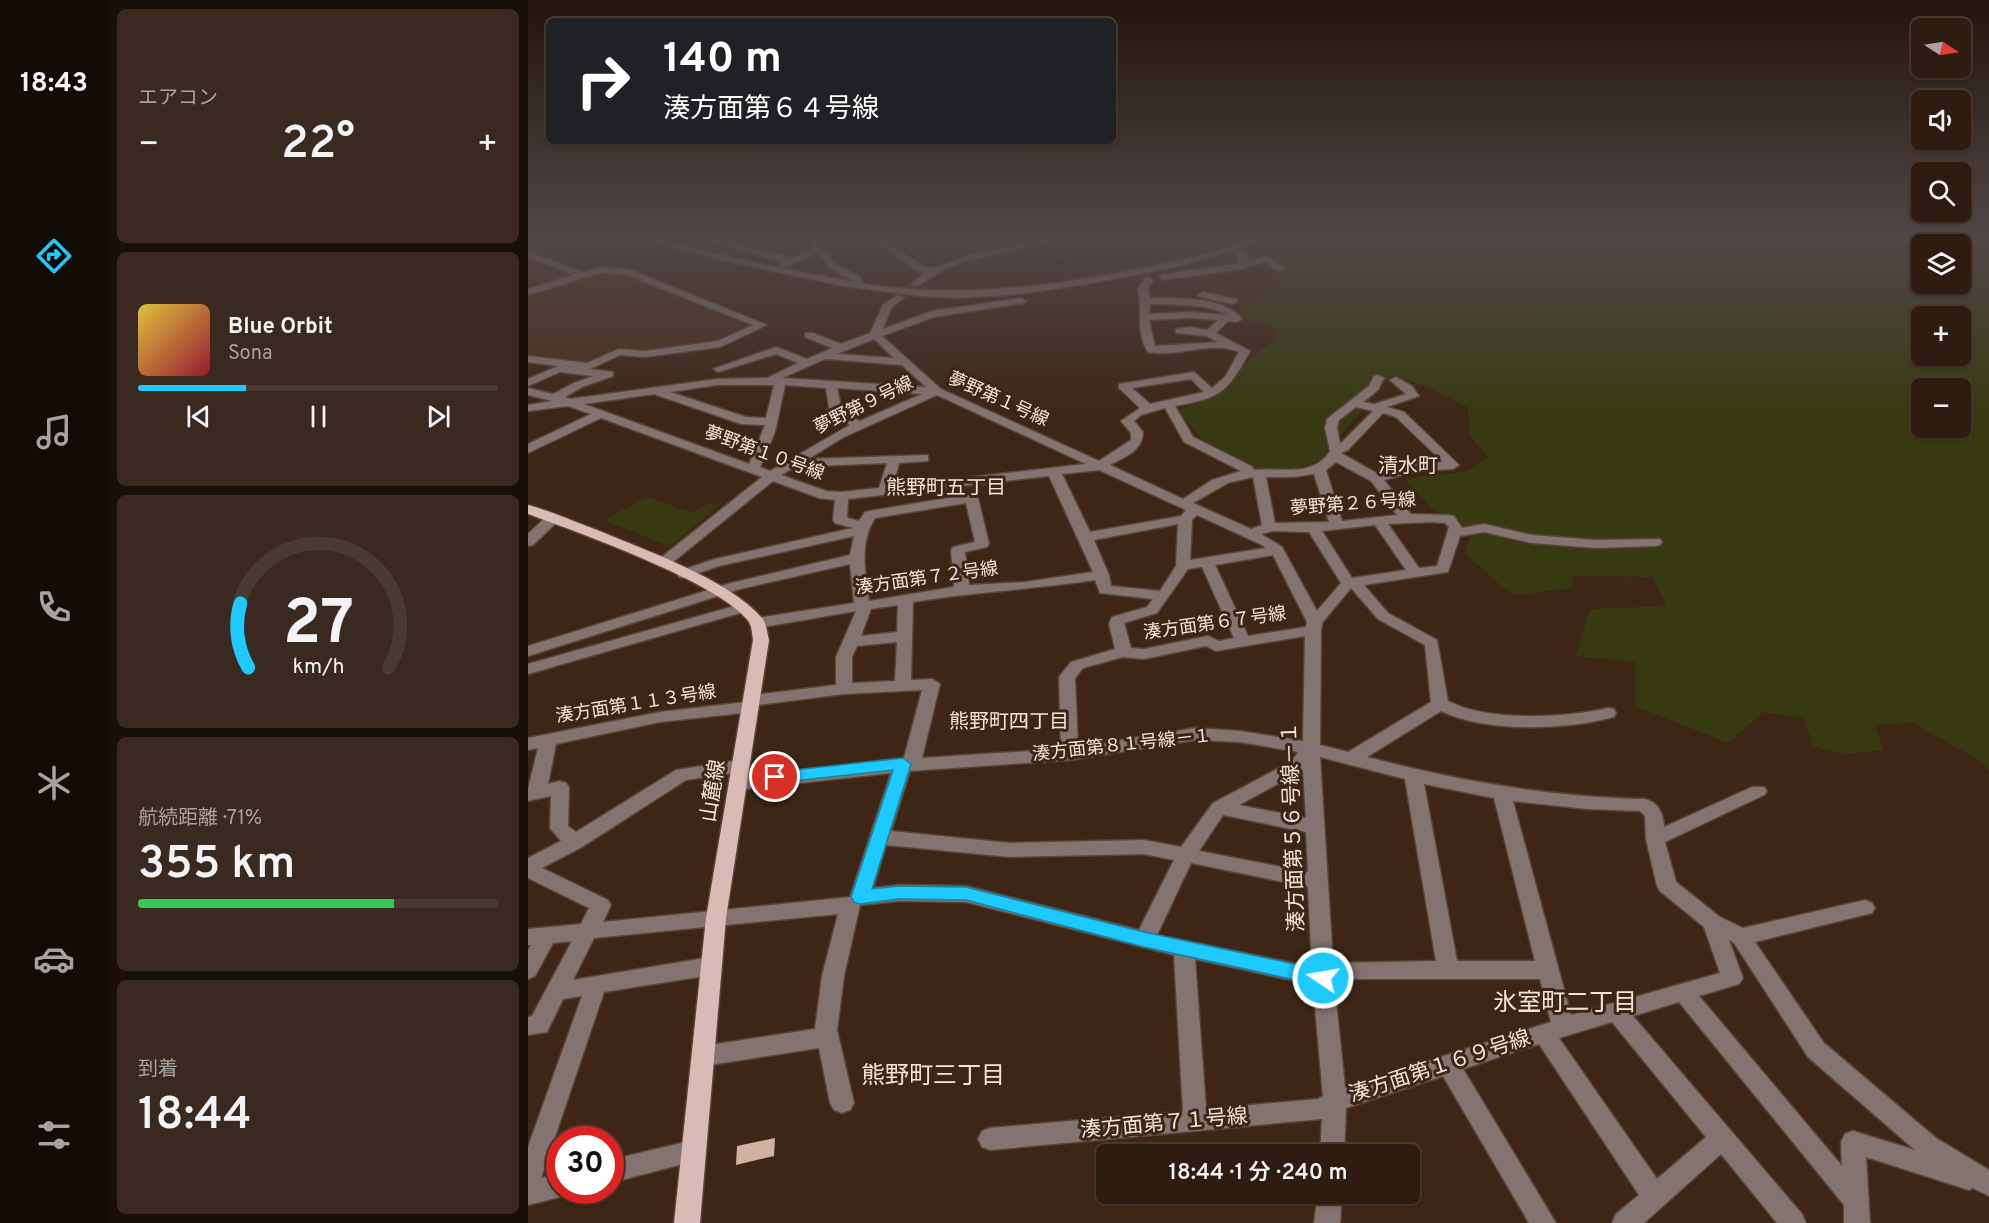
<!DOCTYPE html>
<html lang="ja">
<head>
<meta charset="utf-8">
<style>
  :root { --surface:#2e1c10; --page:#3a291e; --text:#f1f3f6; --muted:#a7a19f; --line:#493a30; --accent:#1ec9fd }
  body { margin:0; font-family:Overpass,"Noto Sans JP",sans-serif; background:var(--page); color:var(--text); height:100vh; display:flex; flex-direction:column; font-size:22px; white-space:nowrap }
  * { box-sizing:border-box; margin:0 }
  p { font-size:20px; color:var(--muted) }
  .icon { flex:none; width:33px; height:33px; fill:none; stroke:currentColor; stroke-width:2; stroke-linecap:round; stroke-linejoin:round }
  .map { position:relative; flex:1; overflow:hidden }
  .sheet { display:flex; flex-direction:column; gap:9px; padding:9px; background:#190f09; width:420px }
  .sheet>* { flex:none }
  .banner { position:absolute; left:18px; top:18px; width:570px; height:126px; border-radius:9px; box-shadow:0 2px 4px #0004,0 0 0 2px var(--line); background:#202124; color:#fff; overflow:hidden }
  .needle { width:39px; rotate:102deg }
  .fabs { position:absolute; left:1383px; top:18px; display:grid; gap:12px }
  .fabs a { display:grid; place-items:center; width:60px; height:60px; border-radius:9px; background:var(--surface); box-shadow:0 2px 4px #0004,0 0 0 2px var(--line); font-size:30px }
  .speed { position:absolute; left:18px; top:1126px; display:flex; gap:12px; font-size:30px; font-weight:700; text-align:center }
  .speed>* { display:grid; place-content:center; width:78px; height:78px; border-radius:50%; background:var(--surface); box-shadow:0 2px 4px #0004,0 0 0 2px var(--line); line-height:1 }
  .speed .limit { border:9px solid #d22; background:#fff; color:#111 }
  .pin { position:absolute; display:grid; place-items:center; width:51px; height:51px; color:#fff; margin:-26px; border:3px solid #fff; border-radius:50%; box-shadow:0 2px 6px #0007 }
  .me { position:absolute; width:66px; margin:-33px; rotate:282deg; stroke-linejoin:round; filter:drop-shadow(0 0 4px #0008) }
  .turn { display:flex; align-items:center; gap:21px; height:126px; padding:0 18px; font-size:27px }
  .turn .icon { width:78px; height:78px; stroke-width:2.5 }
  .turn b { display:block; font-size:42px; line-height:51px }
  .big { font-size:45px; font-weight:600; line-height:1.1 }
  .sheet .widget { flex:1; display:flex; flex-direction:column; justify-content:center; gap:9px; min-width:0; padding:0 21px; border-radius:9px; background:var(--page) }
  .sheet .dial { align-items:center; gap:0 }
  .dial svg { height:156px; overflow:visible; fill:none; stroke:var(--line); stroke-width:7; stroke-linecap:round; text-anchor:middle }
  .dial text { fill:var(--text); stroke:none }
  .song { display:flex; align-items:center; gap:18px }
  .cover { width:72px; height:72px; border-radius:9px; background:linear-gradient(135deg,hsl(50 70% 55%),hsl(350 70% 35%)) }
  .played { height:6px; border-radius:3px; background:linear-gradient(90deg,var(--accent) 30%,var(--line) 30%) }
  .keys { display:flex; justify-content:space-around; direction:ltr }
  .heat { display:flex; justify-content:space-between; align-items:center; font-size:33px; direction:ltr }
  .charge { height:9px; border-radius:4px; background:linear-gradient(90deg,#34c759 71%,var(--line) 0) }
  .trip { position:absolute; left:568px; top:1144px; width:324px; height:60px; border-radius:9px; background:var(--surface); box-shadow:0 2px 4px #0004,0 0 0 2px var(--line); font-weight:600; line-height:60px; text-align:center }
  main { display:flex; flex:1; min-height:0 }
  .menu { display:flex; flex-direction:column; width:108px; justify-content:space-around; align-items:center; background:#120b06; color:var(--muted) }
  .menu .icon { width:42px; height:42px }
  .menu .active { color:var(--accent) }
  .menu b { font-size:27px; color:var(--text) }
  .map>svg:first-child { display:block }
  .built { fill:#4a2d19 }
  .green { fill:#373a11; fill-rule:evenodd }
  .building { fill:#d0b29e }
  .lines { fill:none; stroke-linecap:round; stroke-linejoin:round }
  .minor-tunnel { stroke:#584233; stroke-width:10; stroke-dasharray:10 5; stroke-linecap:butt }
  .minor-casing { stroke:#5a4435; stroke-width:3 }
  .major-casing { stroke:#5a4435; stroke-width:3 }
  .minor { fill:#837371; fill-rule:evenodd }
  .major { fill:#dabab5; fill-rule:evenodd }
  .route { fill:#1ec9fd; stroke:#1483a4; stroke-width:1.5 }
  .labels { text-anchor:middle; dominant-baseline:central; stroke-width:6; stroke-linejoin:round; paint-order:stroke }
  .street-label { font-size:18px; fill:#f3e3d9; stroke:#3d2616 }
  .neighbourhood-label { font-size:20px; fill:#f3e3d9; stroke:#3d2616 }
  .near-street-label { font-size:21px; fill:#f3e3d9; stroke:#3d2616 }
  .near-neighbourhood-label { font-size:24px; fill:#f3e3d9; stroke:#3d2616 }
</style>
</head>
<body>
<main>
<nav class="menu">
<b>18:43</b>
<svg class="icon active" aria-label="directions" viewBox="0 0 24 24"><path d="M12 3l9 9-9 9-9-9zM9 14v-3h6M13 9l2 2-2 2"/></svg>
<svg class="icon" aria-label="music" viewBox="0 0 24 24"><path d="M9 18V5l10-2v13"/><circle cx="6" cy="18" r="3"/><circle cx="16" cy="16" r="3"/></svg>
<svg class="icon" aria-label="phone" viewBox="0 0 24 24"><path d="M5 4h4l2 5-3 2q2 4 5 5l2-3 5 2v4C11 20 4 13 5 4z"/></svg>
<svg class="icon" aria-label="climate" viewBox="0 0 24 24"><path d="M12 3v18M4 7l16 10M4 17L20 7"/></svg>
<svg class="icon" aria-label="car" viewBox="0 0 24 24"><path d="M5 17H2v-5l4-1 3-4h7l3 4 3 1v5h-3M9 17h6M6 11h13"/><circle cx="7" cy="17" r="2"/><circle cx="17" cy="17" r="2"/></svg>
<svg class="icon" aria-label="filters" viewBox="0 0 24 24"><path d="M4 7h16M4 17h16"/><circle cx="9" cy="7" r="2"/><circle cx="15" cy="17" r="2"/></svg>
</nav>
<section class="sheet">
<div class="widget"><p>エアコン</p>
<div class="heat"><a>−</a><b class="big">22°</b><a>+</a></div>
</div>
<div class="widget">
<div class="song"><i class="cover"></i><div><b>Blue Orbit</b><p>Sona</p></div></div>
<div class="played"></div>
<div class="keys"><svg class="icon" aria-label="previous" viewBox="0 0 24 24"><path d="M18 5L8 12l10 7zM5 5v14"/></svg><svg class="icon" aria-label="pause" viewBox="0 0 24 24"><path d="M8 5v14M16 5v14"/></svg><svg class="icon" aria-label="next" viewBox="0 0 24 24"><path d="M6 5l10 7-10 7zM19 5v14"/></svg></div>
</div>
<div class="widget dial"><svg viewBox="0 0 100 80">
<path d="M14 69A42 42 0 1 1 86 69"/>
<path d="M14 69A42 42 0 0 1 10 36" stroke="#1ec9fd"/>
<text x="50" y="56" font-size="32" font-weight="700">27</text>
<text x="50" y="72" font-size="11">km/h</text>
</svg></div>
<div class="widget"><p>航続距離 · 71%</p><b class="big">355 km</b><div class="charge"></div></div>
<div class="widget"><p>到着</p><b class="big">18:44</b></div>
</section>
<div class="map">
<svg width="1461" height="1223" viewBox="0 0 1461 1223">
  <rect width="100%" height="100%" fill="#3d2616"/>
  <path class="built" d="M8,261l35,14 -1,2 31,-5 21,1 124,49 -1,7 -33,14 -66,9 -26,-3 -33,15 -59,-7v-93z"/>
  <g class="green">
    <path d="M573,240h119l-21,5h-81l-57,13 -3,-3z"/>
    <path d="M742,240h719v531l-8,-10 -68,-38 -39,1 10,26 -42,4 -29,-8 -9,-28 -41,-6 -35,31 -93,-37v-44l-59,-6 14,-47 76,-3 -13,-29 -80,-1 -1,12 -56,7 -18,-12 -33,-30 7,-23 -40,-21 -27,-30 63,-8 20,-14 -19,-22 -1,-27 -41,-22 -36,-11 -71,85 -22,8h-43l-47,-22 -31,-35 35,-14 44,-44 21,-13 -4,-15 -40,-8 48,-33 -25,-36zM1394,244h38v40h-38zM1394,316h38v40h-38zM1394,388h38v40h-38z"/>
    <path d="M119,497l46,16 16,-10 10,2 -44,38 -9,2 -62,-25z"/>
  </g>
  <path class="building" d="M247,1138l-1,18 -38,9 1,-19z"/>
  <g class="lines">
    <path class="minor-tunnel" d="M370,298l18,-14"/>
    <g class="minor-casing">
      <g id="minor">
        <path d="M118,240h14l104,25 90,17 -25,-15 -11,-14 -35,15 -5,-3 5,-3 -76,-22h13l71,18 23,-10 -5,-8h8l18,23 25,14 3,7c104,15 192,2 294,-19 20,-4 39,-8 58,-14 15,-4 28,-12 43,-11l-17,9 7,9 -1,4 20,-6 19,13 -8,2 -12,-9 -25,7 -78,11 -5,-3 5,-3 74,-10 1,-6 -4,-7 -62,17 -91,17 -60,9 -62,4 -39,-2 -77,-10 -117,-25z"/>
        <path d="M347,240h9l40,27 9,1 40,-14 68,-14 6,2 -84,20 -16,6 -31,19 -5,-3 13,-11 -5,-1z"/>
        <path d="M0,251l55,21 16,-5 29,2 139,56 -47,22 -75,10 -25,-2 -30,14 23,3v4l-31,11 -17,10 5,2 147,-20 50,-1 31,-15 -22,-9 -58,18 -5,-3 63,-22 31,12 25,-11 -27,-11v-4h8l28,11 29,-11 13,-28 15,-10 5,3 -12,10 -8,21 49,-18 89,-13 5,3 -2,2 -90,14 -52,19 59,53 158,72 32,-21v-7l-10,-12 19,-13 -21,-20v-4l75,-12 18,16 13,-11 14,-25c-29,-12 -61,6 -91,0 -13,-20 -5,-42 -10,-63l7,-11 3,-1 5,3 -5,9 2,9c29,1 72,-3 92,21l-5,3 -9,-1 -12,12 34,18c-22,40 -28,47 -75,55l18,31 58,29 3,4c26,-3 59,8 76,-19l-5,-23 2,-9 42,-33 5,-10 4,-1 6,3 -6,12 -15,12 11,2 32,-10 -16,-14 6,-3 16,9 7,10 -32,11 17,5 55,53 -6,4 -36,2 -33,9 27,34 38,1 5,1 8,12 22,-4 48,11 64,5 64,-1 2,3 -2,3 -5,1 -59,2 -64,-5 -48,-11 -24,4 -12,36 -84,13 24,28 49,27 11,61c41,21 116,17 160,7l6,1 2,4 -2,4c-48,13 -129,16 -173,-6l-74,46c92,24 182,40 278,42 14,4 18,14 19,28l88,-40h12l3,4 -3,4 -99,47 11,40 44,35 23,11 122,-28 7,3 3,5 -3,5 -117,29 69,101 112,95 53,32v26l-16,-8 -4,2 -103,-33 4,66h-26v-18l-165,-203 -46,14 169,198 4,9h-29l-56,-69 -77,69h-32l4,-9 23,-19 -100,-151 -76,25 93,154h-27l-86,-147 -97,32 -2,47h-24l2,-36 -332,31 -8,-3 -4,-8 4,-8 8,-3 193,-17 -9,-156 -208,-53 -67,-1 -39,4 -16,71 -7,54 17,73 -4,7 -8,3 -8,-3 -4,-7 -11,-55 -116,18 -8,-3 -3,-7 3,-7 8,-3 112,-17 7,-53 16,-62 -244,24 -21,42 138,-23 7,3 3,6 -3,6 -7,3 -107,17 -63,186 19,-5v18h10l-10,6 -32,8v-58l54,-151 -19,3 -16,33 -19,3v-18l4,-1 40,-75 -19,2 -18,33 -7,3v-29l3,-5h-3v-16l53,-5 8,-16 -61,-30v-20l33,-17 -11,-13 1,-32 -23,5v-12l10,-41 -10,2v-12l132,-26 86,-10 1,-6 6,-1 83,-10v-28l20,-46 -99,17 -8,-5 8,-5 97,-15 -4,-39 -110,25 -212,67v-10l203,-63 119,-28 4,-19 -135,30 -35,12 -5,-1 -2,-3 2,-3 36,-12 138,-31 -18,-5 -2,-3 2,-20 -16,-2 -46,-17 -105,85 -5,1 -7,-4 2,-3 104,-83 -161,-59 -73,35v-9l63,-30 -23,-8 -40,5v-6l24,-4 -24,-6v-7l25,6 21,-11 19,-7 -33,-4 -32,14v-7l30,-13 -30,-4v-6l59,7 32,-14 26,2 73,-10 35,-16 -129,-51 -24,-1 -72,22v-6l45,-14 -45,-18zM622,304c26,1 54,-1 78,11l-38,-3 -41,2zM662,318l28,2 -11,10 -17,-3 -14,2v4l30,3 12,6 -63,4 -6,-26zM346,339l20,19 -57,-4zM297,359l77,6 24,22 -144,-9zM663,379l13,13 -54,12 -18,-16zM189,385h57l-8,33 -20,-1 -76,-25zM257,385l41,3 4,26 20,11 -80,46 -10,-4 15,-35zM309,388l85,6 -62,27 -18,-9zM126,394l87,30 24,1 -16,39 -165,-60zM409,395l149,69 -193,22 6,-23 29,-2v-6l-120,4 36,-22zM828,407l17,4 -33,33 -3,-16 2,-8zM637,408l19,34 57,29 -29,9 -29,19 -73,-34c14,-8 33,-14 33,-33l-9,-11 7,-6zM855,413l13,4 47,45 -26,1 -39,11 -37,-21 7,-3zM808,462l35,19 26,34 -55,6 -16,-51zM359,463l-8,25 -37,4 -16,-1 -45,-16 14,-8zM571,470l87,40 -5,6 -91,16 -28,-58zM786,474l15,48 -54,1 -9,-46h27zM521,476l44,96 -68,10 -56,3 -4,-33 22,-5 2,-3 -11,-46 -7,-4 -101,17 -5,1 -6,9 -12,-3 1,-19zM725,477l9,48 -11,4 -58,-26 35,-20zM438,503l9,39 -22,5 -2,3 3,37 -85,14c-4,-28 -10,-58 6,-83zM669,515l65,30 4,3 -76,12 2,-40zM904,522l13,1 4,4 -12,39 -18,2 -31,-44zM650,524l-2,42 -16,25 -49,-5 -2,-11 -15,-35zM847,525l31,45 -54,8 -30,-47zM745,531l36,1 32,51 -24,28 -35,-64 -21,-13zM745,555l34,67 -1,5 -58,9 -33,-71zM674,567l32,71 -15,3 -11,-5 -64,13 -13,-1 -7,-25 33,-10 31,-44zM567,580l5,13 53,6 -6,8 -35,10 -3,7 6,25 -44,13 -12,15 2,72 -139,9 18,-74 -8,-5 -21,1 2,-78c61,-10 122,-13 182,-22zM823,588l27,31 47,26 6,57 -83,50 -28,-7 1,-115 1,-7zM370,605l-1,27 -36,4 10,-27zM777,636l-2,105 -63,-10 -45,-3 -117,19 -3,-69 8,-10 40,-11 21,2 62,-13 10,5zM369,642l-2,39 -43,2v-26l5,-11zM394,690l-18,68 -167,20 -6,2 -3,4 3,4 6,2 154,-17 -41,124 -247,25 8,-17 -3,-5 -66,-32 40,-21 104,-67 54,-8 6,-2 3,-4 -3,-4 -6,-2 -64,10 -100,62 -8,-6 1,-39 -3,-4 -6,-2 -12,3 8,-40 104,-22 92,-10 6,-1 1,-6 85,-11zM667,740l45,2 58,10 -6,9 -79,42 -32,44 -37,-7 -134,3 -119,-12 19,-60 160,-11zM792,757l85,22 31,182 -103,2zM775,770l3,48 -67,-13zM896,784l70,14 41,163h-78zM985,801l74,8 53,2 5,5 1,23 11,47 3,5 44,36 16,46 -149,42zM695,815l83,17 2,40 -109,-21zM358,845l124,12 134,-3 30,6 -35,70 -173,-44 -67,-1 -26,3zM663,863l117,24 4,80 -155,-32zM1201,940l5,3 74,114 107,93 -62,-19 -8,3 -4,8 1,24 -143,-170 40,-12 4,-6zM667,959l118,26 10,111 -5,3 -112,10zM812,979h200l11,43 -206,65 -11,-105zM1084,1022l94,115 -49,42 -98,-141z"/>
        <path d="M675,292l33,7 2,2 -5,3 -33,-7 -2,-2z"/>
        <path d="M25,514l5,1 2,3 -2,3 -25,24 -5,1v-12l20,-19z"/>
        <path d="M214,604l7,4 -2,3 -219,63v-10z"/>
        <path d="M166,1140l8,3 4,8 -4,8 -92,24v-23z"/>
        <path d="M790,1194h24l-2,29h-26z"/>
      </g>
    </g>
    <g class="major-casing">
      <path id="major" d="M0,505c23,6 47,17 69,25 48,20 131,49 165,88 5,6 5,15 7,22l-43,278 -26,305h-26l32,-305 47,-278c-1,-6 -1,-13 -4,-18 -28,-39 -172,-90 -221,-108z"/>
    </g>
    <use href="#minor" class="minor"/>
    <use href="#major" class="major"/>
  </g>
  <linearGradient id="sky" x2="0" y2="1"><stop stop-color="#22150c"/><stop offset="0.58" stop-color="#514747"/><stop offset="1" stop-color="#514747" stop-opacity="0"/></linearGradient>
  <rect width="1461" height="411" fill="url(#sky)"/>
  <path class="route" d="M375,758l8,6 -39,125 27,-3 67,1 178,45 179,38 7,2 3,6 -3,5 -7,3 -179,-39 -178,-47 -67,-1 -39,5 -6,-2 -3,-5 42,-127 -118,13 -8,-6 8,-5z"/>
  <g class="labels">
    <g class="street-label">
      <text transform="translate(470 400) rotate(24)">夢野第１号線</text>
      <text transform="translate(336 406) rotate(-26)">夢野第９号線</text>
      <text transform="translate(236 454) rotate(20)">夢野第１０号線</text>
      <text transform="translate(825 505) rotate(-4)">夢野第２６号線</text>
      <text transform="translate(399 579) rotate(-8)">湊方面第７２号線</text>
      <text transform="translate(687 624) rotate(-8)">湊方面第６７号線</text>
      <text transform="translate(108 705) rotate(-9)">湊方面第１１３号線</text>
      <text transform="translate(594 746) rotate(-6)">湊方面第８１号線－１</text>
    </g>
    <g class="neighbourhood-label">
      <text x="880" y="467">清水町</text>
      <text x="418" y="489">熊野町五丁目</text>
      <text x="481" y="723">熊野町四丁目</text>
    </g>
    <g class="near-street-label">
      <text transform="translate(186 791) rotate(-81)">山麓線</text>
      <text transform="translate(766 827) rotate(-92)">湊方面第５６号線－１</text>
      <text transform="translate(912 1067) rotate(-18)">湊方面第１６９号線</text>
      <text transform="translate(636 1124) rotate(-5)">湊方面第７１号線</text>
    </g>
    <g class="near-neighbourhood-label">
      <text x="1037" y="1004">氷室町二丁目</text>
      <text x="405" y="1077">熊野町三丁目</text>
    </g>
  </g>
</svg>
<div class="fabs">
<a><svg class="needle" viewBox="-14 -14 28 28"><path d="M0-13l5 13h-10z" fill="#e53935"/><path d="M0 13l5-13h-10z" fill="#a7a19f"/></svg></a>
<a><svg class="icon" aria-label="sound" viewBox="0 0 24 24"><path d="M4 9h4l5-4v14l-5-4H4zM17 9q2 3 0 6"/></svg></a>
<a><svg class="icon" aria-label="search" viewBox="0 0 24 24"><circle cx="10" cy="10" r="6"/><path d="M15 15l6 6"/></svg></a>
<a><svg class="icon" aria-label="layers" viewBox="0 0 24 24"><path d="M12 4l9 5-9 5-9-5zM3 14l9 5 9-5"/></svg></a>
<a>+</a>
<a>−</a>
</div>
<div class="speed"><div class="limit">30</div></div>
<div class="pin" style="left:247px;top:777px;background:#d93025"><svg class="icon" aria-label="arrive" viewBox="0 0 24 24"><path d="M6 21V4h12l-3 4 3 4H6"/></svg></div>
<svg class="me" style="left:795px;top:978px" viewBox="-20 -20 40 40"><circle r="17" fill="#1ec9fd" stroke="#fff" stroke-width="3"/><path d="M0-11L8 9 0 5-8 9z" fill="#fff"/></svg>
<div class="trip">18:44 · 1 分 · 240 m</div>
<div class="banner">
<div class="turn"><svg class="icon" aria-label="right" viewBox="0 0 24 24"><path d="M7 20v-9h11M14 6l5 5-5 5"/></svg><div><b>140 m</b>湊方面第６４号線</div></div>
</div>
</div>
</main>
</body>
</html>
